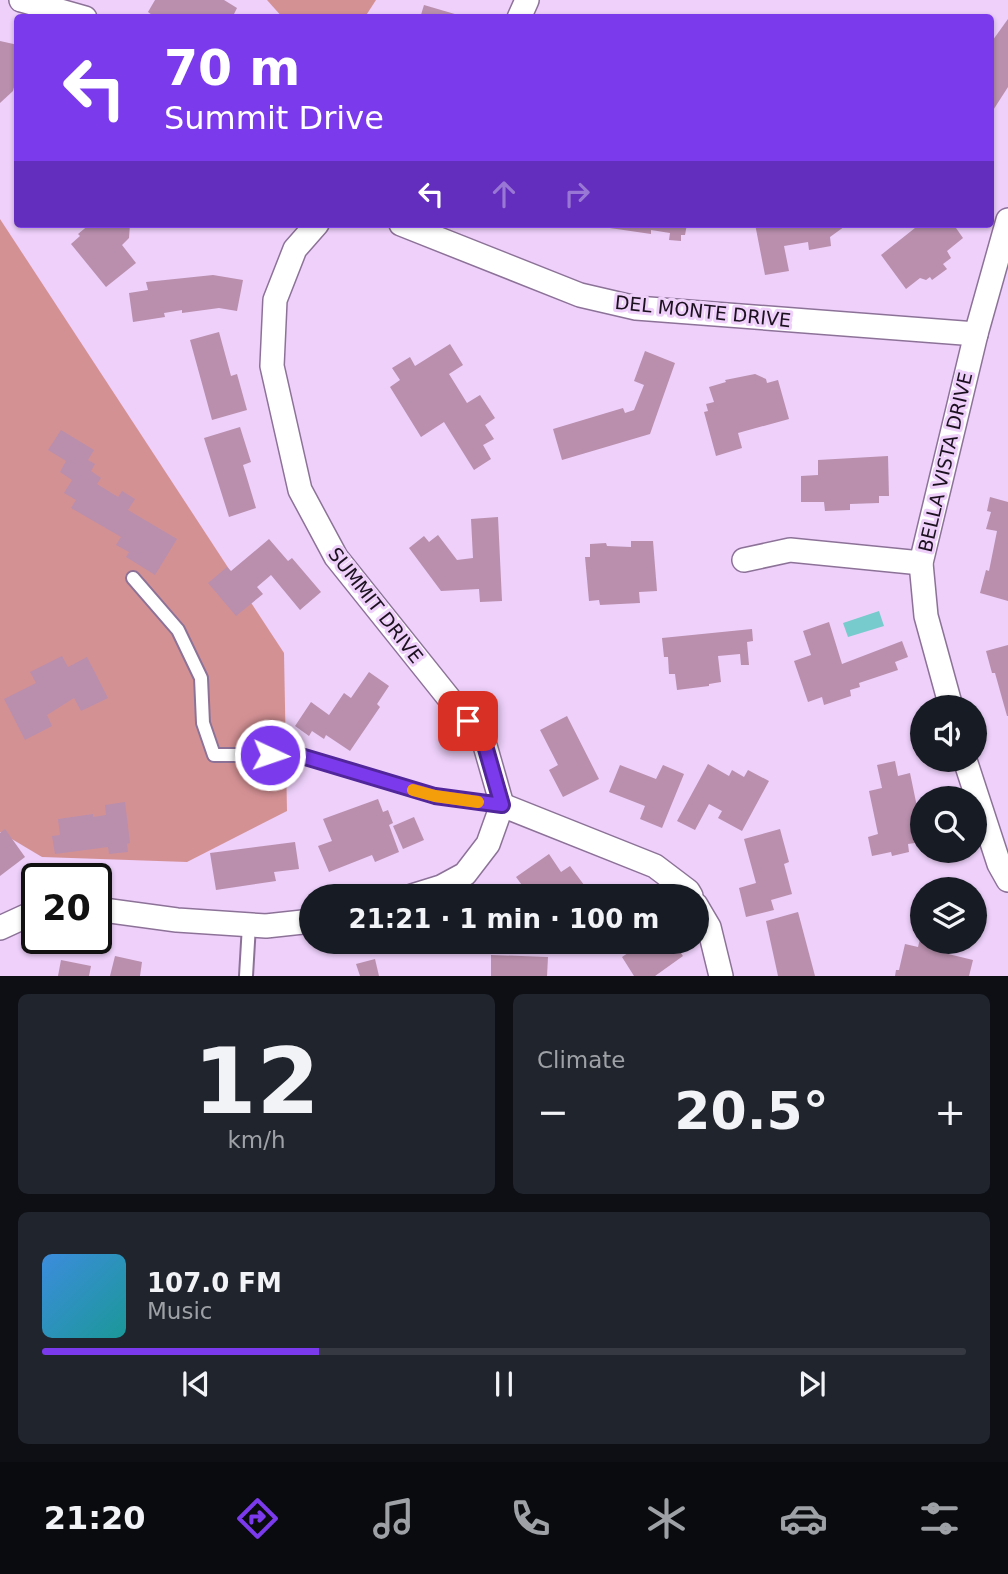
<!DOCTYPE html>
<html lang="en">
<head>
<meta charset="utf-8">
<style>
  :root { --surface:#171b24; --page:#20242c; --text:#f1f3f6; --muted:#9ea1a6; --line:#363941; --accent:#7c3aed }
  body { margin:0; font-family:"DejaVu Sans",sans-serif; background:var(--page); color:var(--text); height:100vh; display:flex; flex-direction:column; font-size:26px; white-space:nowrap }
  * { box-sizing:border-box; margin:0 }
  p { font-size:23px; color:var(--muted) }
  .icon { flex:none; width:38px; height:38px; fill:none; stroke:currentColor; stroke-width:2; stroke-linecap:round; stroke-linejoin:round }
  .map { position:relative; height:976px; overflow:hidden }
  .side { display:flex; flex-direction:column; gap:18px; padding:18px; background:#0d0f14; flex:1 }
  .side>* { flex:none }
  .guide { position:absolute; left:14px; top:14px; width:980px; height:214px; border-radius:7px; box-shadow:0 2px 5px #0004; background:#7c3aed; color:#fff; overflow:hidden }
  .buttons { position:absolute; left:910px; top:695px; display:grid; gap:14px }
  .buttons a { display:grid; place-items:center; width:77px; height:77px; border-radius:50%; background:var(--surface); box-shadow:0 2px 5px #0004; font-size:35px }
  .speed { position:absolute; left:21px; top:863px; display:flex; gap:14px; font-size:35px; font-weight:700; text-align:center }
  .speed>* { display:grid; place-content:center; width:91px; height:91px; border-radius:50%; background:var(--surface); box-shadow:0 2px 5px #0004; line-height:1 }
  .speed .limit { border:4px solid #111; border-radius:10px; background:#fff; color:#111 }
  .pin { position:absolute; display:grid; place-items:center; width:60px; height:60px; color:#fff; margin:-30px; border-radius:14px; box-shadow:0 4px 10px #0006 }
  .me { position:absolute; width:77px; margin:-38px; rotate:93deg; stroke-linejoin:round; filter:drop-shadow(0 0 5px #0008) }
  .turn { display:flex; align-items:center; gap:24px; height:147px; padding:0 35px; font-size:32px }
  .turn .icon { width:91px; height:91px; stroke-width:2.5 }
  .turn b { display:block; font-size:49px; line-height:60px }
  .lanes { display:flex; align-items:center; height:66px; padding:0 35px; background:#0003; justify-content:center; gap:35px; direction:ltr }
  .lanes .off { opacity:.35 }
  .big { font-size:52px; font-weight:600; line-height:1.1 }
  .side .card { flex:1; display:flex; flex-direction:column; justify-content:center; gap:10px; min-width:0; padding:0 24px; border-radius:10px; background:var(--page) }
  .side .dial { align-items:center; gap:0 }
  .dial b { font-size:91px; line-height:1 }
  .song { display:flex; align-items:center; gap:21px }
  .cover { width:84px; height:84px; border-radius:10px; background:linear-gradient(135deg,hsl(210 70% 55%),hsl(180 70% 35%)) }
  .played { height:7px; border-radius:4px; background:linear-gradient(90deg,var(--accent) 30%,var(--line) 30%) }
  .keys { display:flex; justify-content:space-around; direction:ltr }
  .heat { display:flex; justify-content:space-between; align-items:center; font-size:38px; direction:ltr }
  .side .tiles { flex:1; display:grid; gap:18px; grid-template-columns:1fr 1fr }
  .card:last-child { grid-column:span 2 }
  .trip { position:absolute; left:299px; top:884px; width:410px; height:70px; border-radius:35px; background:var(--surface); box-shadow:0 2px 5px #0004; font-weight:600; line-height:70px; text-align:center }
  .tab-bar { display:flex; height:112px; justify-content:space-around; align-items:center; background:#090b0e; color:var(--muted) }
  .tab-bar .icon { width:49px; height:49px }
  .tab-bar .selected { color:var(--accent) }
  .tab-bar b { font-size:32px; color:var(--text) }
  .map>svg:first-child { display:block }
  .forest { fill:#d49194 }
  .water { fill:#77cbcc }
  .building { fill:#b98fad }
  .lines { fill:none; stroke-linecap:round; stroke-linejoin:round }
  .service-casing { stroke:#8d7298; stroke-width:16 }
  .minor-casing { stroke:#8d7298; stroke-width:26 }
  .service { stroke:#fff; stroke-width:12 }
  .minor { stroke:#fff; stroke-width:23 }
  .route-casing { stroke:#51269a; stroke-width:18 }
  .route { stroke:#7c3aed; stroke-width:12 }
  .slow { stroke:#f59e0b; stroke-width:12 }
  .labels { text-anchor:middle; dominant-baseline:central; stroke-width:6; stroke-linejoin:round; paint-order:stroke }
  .street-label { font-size:19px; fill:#1c111f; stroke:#eed0fa }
</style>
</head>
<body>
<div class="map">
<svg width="1008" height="976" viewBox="0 0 1008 976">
  <rect width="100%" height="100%" fill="#eed0fa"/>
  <g class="forest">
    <path d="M267,0h109l-11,17 -82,1z"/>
    <path d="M0,219l284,434 3,158 -100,51 -145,-5 -42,-25z"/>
  </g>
  <path class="water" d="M879,611l5,15 -36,11 -5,-14z"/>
  <g class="building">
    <path d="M155,0h69l13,8 -5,10h-76l-8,-6z"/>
    <path d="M424,5l41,12v1h-45z"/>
    <path d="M1008,19v68l-18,28v-71z"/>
    <path d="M0,41l18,4v28l-5,18 -13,12z"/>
    <path d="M90,224h40l-1,14 -7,7 14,18 -30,24 -35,-43 9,-8 -2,-2z"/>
    <path d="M604,224h83l-2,11h-4v6l-12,-1 1,-7 -19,-3v4l-48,-7z"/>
    <path d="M755,224h93l-18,13 1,9 -22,4 -1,-8 -24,4 5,25 -24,4z"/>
    <path d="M920,224h37l-1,4 7,10 -16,13 4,7 -8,6 4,5 -15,11 -2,-3 -4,3 -6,-2 -14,11 -25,-34z"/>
    <path d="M213,275l30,5 -6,31 -18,-3 -37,5v-3l-18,3 1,4 -32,5 -4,-29 19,-3 -2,-8z"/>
    <path d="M219,332l12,44 6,-2 10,36 -35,10 -22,-80z"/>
    <path d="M450,344l13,21 -14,9 18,29 13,-8 15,23 -10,7 9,14 -11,6 8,14 -17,11 -30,-48 -23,15 -31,-50 10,-7 -8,-12 18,-11 5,9z"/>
    <path d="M645,351l30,12 -25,71 -88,26 -9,-31 70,-21 2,5 9,-3 10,-25 -10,-4z"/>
    <path d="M755,374l11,5 1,4 11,-3 11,39 -51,14 4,15 -26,8 -12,-44 4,-1 -2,-7 8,-2 -5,-15 17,-5 -1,-2z"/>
    <path d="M240,427l11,35 -8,3 13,43 -27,9 -25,-79z"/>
    <path d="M61,430l33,20 -6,10 7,4 -4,7 10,7 -4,6 21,13 4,-6 13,8 -7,11 49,29 -22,36 -29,-18 3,-5 -13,-7 5,-8 -50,-29 5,-8 -12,-7 8,-13 -12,-8 6,-11 -18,-11z"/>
    <path d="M888,456l1,40h-10v7l-29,1v6l-25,1 -1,-9h-23v-26l17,-1v-15z"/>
    <path d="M990,497l18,5v99l-28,-8 6,-23 3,1 8,-40 -11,-2 5,-17 -4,-1z"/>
    <path d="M498,517l4,84 -22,1 -1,-13 -38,2 -32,-43 15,-12 5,6 9,-7 19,25 16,-2 -2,-39z"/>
    <path d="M269,539l19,22 4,-3 29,34 -21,18 -29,-35 -14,12 6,7 -27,22 -28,-33 19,-16 4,4z"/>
    <path d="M631,541h22l4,50 -18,1 1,11 -40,2 -1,-5 -10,1 -4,-44h5v-13l16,-1 1,3 24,1z"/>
    <path d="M829,622l13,42 60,-23 6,16 -13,5 3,8 -39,13 1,4 -10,3 1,6 -27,9 -2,-8 -14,5 -14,-41 17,-6 -8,-24z"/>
    <path d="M752,629l1,12 -6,1 2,23h-8l-1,-11 -22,2 3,26 -12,2v2l-32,4 -2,-16h-6l-1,-17h-4l-2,-19z"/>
    <path d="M1008,645v71h-1l-12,-43h-3l-6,-22z"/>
    <path d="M62,656l6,11 19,-10 21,41 -27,13 -7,-13 -27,17 5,11 -27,14 -21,-41 32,-16 -6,-11z"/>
    <path d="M369,672l20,14 -12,18 3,3 -30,44 -24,-16 -2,4 -12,-8 -3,5 -14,-10 16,-24 18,13 15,-22 7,5z"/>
    <path d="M567,716l32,63 -36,18 -14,-27 9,-5 -18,-35z"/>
    <path d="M895,761l3,15 12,-3 12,58v11l-14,2 1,8 -17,4 -1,-4 -19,4 -4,-19 10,-3 -9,-43 13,-3 -5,-23z"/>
    <path d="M708,764l21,12 3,-6 12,7 4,-7 21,11 -27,50 -24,-13 4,-7 -13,-7 -14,26 -18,-9z"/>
    <path d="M620,765l36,14 7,-14 21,9 -22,54 -22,-9 5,-13 -36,-14z"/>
    <path d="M378,799l5,13 5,-2 5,13 -4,2 10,27 -24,10 -3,-7 -43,17 -11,-26 14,-5 -9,-22z"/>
    <path d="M125,802l5,41 -3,1 1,8 -19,2 -1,-7 -53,7 -3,-18 8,-1 -2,-16 35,-5v3l13,-2 -1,-10z"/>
    <path d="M414,817l10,23 -21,9 -10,-23z"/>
    <path d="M5,829l20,28 -25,19v-43z"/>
    <path d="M780,829l9,33 -5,2 8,30 -21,6 3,10 -28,7 -7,-29 17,-5 -12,-44z"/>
    <path d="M295,842l4,27 -25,3 2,9 -60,9 -6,-37z"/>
    <path d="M549,854l12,18 9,-6 17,23 -11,7h-46l-14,-19z"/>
    <path d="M798,912l17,64h-37l-12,-55z"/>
    <path d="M921,935l1,7h20l-2,10 33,8 -4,16h-74l1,-6h3l6,-26 13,3z"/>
    <path d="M635,942h38l10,14 -28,20h-21l-12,-19 16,-11z"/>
    <path d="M491,955l57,2 -1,19h-56z"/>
    <path d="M115,956l27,6 -2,14h-30z"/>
    <path d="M375,959l4,17h-19l-4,-12z"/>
    <path d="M61,960l30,6 -2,10h-31z"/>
  </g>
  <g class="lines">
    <g class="service-casing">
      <g id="service">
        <path d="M133,578l45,52 23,48 2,45 11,32h84l137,41 67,9"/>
        <path d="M246,976l3,-51"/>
      </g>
    </g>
    <g class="minor-casing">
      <g id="minor">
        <path d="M21,0l64,18"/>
        <path d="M519,18l8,-18"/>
        <path d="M317,224l-22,25 -20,51 -3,66 28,124 36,67 148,185 18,63 -14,39 -23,30 -24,13 -29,9"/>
        <path d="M401,224l179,71 56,13 340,26"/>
        <path d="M744,560l46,-10 131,13"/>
        <path d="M951,707l-25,-91 -5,-53 55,-229 32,-114"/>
        <path d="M965,760l34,104 9,16"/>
        <path d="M502,805l153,61 33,25 3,5"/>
        <path d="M696,905l13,22 12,49"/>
        <path d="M96,909l81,11 89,6 46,-5"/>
        <path d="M0,928l37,-17"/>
      </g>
    </g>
    <use href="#service" class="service"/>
    <use href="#minor" class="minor"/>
  </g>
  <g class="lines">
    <g class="route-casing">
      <path id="route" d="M270,755h28l137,41 67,9 -18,-63 -16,-21"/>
    </g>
    <use href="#route" class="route"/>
    <path class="slow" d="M413,790l22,6 43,6"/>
  </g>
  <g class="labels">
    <g class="street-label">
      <text transform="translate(703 311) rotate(6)">DEL MONTE DRIVE</text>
      <text transform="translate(945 462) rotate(-77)">BELLA VISTA DRIVE</text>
      <text transform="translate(376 605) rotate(52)">SUMMIT DRIVE</text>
    </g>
  </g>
</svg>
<div class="buttons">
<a><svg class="icon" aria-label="sound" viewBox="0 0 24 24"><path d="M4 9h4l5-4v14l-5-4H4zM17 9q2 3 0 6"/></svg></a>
<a><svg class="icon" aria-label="search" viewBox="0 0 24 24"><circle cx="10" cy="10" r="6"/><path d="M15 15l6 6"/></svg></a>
<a><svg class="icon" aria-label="layers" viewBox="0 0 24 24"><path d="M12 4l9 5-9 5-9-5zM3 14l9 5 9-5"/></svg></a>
</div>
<div class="speed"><div class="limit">20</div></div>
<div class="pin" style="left:468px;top:721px;background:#d93025"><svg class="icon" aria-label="arrive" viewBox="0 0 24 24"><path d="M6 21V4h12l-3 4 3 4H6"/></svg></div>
<svg class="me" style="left:270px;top:755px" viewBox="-20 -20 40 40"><circle r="17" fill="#7c3aed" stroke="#fff" stroke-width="3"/><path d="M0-11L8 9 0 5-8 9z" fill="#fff"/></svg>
<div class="trip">21:21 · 1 min · 100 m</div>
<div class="guide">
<div class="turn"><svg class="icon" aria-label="left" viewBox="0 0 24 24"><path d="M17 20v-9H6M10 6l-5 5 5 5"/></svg><div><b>70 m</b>Summit Drive</div></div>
<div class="lanes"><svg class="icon" aria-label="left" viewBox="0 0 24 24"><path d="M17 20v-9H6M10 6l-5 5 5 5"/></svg><svg class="icon off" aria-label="ahead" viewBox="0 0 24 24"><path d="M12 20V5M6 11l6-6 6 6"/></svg><svg class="icon off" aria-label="right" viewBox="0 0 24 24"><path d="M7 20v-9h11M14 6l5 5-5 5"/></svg></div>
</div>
</div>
<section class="side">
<div class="tiles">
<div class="card dial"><b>12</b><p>km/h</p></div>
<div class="card"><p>Climate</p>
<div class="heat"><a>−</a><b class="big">20.5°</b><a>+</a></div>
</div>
<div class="card">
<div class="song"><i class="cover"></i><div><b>107.0 FM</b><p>Music</p></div></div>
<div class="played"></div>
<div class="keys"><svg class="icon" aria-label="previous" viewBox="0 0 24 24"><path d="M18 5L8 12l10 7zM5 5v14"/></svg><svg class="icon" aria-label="pause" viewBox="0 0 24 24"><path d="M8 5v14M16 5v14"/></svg><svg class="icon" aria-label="next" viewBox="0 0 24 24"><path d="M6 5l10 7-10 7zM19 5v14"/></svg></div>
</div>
</div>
</section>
<nav class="tab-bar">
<b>21:20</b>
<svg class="icon selected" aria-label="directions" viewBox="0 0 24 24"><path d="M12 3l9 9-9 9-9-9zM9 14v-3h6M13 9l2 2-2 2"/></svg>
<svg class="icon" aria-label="music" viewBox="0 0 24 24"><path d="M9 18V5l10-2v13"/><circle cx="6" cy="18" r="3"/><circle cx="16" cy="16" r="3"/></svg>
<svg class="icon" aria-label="phone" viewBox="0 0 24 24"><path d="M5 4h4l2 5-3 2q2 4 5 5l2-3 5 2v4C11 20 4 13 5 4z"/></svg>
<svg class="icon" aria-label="climate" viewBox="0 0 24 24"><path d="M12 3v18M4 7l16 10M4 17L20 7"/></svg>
<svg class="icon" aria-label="car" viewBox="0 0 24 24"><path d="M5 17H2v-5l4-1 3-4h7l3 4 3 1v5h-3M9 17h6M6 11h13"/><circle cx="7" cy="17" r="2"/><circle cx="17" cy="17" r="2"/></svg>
<svg class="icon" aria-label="filters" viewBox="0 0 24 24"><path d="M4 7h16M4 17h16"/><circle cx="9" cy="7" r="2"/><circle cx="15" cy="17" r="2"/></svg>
</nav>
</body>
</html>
